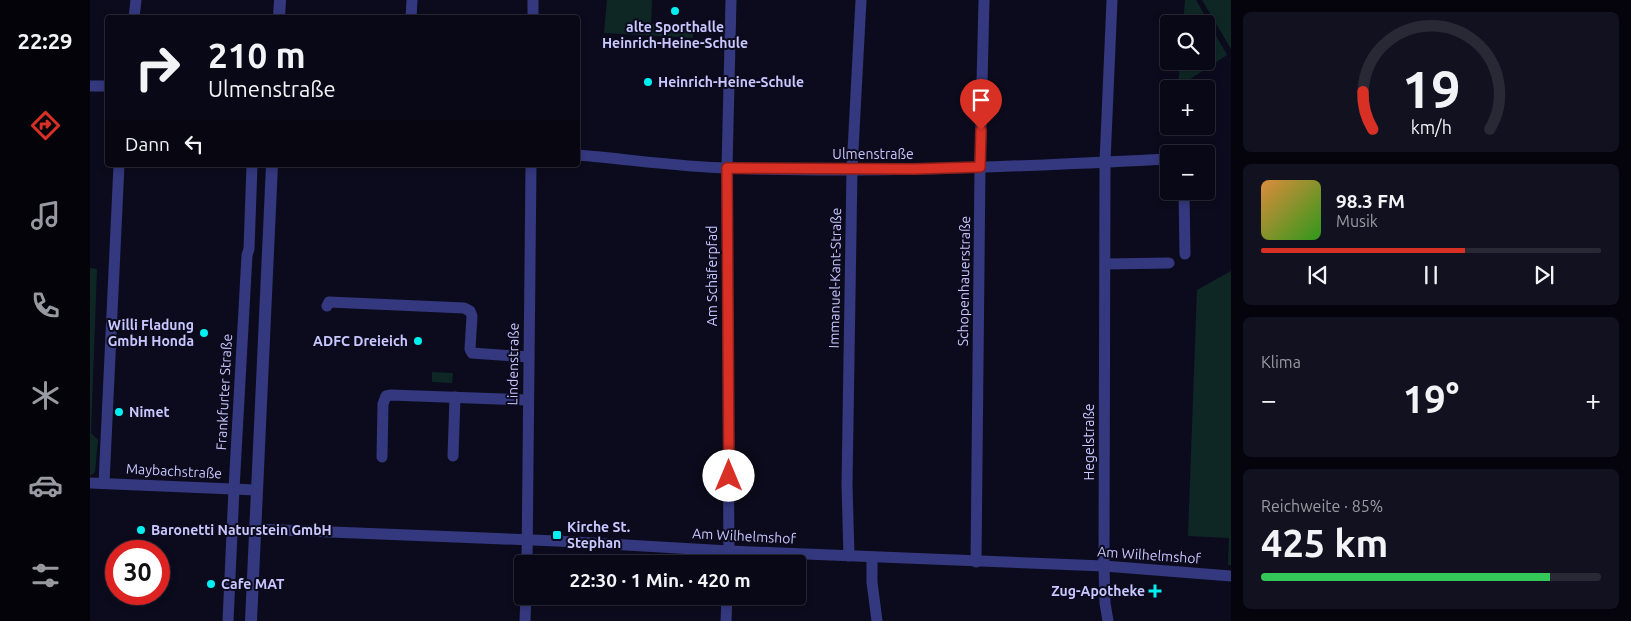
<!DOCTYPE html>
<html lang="de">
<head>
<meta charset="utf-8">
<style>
  :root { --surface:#090816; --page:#12111f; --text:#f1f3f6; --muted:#999aa1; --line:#292935; --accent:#d93025 }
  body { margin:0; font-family:Ubuntu,sans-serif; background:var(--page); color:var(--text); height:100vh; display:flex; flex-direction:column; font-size:19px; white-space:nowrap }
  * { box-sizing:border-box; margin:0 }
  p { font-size:16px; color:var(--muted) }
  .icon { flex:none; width:28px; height:28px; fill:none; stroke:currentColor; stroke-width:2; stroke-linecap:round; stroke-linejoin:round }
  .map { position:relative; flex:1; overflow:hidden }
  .sheet { display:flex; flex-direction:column; gap:12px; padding:12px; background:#05040c; width:400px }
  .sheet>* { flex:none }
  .hud { position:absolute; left:15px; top:15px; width:475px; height:152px; border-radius:5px; box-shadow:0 2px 8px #0003,0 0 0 1px var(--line); background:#090816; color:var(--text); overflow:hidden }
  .buttons { position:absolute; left:1070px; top:15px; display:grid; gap:10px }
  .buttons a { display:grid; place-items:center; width:55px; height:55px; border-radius:5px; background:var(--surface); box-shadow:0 2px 8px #0003,0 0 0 1px var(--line); font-size:25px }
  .speed { position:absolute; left:15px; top:540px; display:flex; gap:10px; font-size:25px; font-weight:700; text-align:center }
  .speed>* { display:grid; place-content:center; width:65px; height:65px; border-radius:50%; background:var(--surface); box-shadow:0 2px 8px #0003,0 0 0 1px var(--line); line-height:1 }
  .speed .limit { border:8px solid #d22; background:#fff; color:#111 }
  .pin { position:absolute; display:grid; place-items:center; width:42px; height:42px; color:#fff; margin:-51px -21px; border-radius:50% 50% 50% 0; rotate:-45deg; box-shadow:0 0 5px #0007 }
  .pin .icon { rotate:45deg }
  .me { position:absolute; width:55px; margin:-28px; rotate:0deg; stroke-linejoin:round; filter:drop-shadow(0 0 4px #0008) }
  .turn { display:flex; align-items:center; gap:18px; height:105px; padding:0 20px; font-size:22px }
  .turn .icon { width:65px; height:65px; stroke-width:2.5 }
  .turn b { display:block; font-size:35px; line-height:42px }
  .then { display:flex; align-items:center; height:48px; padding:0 20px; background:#0003; gap:10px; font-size:19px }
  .big { font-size:38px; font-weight:700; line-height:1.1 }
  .sheet .widget { flex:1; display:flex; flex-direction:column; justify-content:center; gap:8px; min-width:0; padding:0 18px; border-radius:8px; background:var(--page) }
  .sheet .dial { align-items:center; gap:0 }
  .dial svg { height:130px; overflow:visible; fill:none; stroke:var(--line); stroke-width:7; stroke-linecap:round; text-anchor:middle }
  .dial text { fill:var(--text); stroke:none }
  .song { display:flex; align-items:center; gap:15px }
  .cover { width:60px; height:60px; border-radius:8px; background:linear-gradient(135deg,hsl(30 70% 55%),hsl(110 70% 35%)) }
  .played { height:5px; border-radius:2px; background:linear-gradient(90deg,var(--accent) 60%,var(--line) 60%) }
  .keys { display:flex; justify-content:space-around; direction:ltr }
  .heat { display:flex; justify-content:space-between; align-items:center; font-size:28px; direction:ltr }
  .charge { height:8px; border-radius:4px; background:linear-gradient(90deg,#34c759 85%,var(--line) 0) }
  .trip { position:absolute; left:424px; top:555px; width:292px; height:50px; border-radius:5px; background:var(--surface); box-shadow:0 2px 8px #0003,0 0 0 1px var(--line); font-weight:700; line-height:50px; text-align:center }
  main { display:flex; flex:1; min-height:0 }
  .dock { display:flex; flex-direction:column; width:90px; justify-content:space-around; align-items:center; background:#040309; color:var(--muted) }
  .dock .icon { width:35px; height:35px }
  .dock .selected { color:var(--accent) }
  .dock b { font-size:22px; color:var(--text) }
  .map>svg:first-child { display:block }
  .green { fill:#0e2724 }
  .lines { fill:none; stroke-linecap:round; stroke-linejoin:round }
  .minor { stroke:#34387e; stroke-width:11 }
  .tertiary { stroke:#34387e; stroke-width:12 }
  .route-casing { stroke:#8d1f18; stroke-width:12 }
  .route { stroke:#d93025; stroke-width:9 }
  .poi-dot { fill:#00f0f2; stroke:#0c0b1d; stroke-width:2 }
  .labels { text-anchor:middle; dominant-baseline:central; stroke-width:4; stroke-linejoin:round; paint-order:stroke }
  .poi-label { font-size:14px; font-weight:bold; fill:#c8c7ff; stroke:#0c0b1d; text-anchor:start }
  .street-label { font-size:14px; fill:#c8c7ff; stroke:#0c0b1d }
</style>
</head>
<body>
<main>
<nav class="dock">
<b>22:29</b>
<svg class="icon selected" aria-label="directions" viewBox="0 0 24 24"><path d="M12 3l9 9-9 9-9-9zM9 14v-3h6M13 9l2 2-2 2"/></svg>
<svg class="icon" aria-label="music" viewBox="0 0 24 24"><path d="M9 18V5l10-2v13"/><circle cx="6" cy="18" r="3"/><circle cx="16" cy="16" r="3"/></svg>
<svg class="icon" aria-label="phone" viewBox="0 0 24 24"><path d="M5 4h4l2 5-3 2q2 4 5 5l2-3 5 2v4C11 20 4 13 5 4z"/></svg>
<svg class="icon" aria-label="climate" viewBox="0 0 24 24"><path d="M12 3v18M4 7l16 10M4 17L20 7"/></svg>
<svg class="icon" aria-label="car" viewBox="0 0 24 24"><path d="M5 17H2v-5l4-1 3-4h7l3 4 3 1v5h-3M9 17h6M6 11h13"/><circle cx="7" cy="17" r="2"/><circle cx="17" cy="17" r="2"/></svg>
<svg class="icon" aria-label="filters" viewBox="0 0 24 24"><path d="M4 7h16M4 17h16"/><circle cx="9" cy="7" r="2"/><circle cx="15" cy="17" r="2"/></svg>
</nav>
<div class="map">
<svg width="1141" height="621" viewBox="0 0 1141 621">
  <rect width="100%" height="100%" fill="#0c0b1d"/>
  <g class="green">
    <path d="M517,0h45l-1,24 42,2v12l-89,-5z"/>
    <path d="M1095,0h11l31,55 -49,32 2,-26h26v-37h-23z"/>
    <path d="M1112,0h29v49z"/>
    <path d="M0,268l7,1 -6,164 7,7 -3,32 -5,4z"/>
    <path d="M1141,271v294h-3l1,-27 -41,-2 9,-246z"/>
    <path d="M342,372l21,1 -1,10 -20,-1z"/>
  </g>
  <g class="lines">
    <g class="minor">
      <path d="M44,18l2,-18"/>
      <path d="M321,18l1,-18"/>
      <path d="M443,18v-18"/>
      <path d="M0,86h18"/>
      <path d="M488,155c50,4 100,12 151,13 146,6 293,-2 440,-9"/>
      <path d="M1094,191l1,63"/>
      <path d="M1015,264l64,-1"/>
      <path d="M237,306l2,-4 135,6 6,3 2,5 -2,33 2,4 56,4"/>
      <path d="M363,456l2,-59"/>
      <path d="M292,457l1,-53 3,-8 5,-1 136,5"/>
      <path d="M0,483l167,7"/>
      <path d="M14,483l15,-318"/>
      <path d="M166,529l301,12 172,10 375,15 127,10"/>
      <path d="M759,556l-2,-71 5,-316 9,-169"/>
      <path d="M782,557v25l5,39"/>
      <path d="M886,562l4,-395 4,-167"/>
      <path d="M437,564l4,-399"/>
      <path d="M639,564l-2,-396 4,-168"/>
      <path d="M138,621l6,-132 13,-234 2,-6 3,-84"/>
      <path d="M435,621l1,-25"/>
      <path d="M636,621l1,-25"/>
      <path d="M1018,621l-3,-18 -1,-37 1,-404 7,-162"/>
    </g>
    <g class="tertiary">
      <path d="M189,18l1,-18"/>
      <path d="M161,621l21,-456"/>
    </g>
  </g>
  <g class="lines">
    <g class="route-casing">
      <path id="route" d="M639,476l-2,-308 187,1 66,-2 1,-37"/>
    </g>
    <use href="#route" class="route"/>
  </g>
  <g class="poi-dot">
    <circle cx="585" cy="11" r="5"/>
    <circle cx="558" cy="82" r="5"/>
    <circle cx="114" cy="333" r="5"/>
    <circle cx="328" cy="341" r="5"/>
    <circle cx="29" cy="412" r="5"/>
    <circle cx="51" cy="530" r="5"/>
    <rect x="462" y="530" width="10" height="10" rx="2.5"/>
    <circle cx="121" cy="584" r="5"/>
    <path d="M1062.5 583.5h5v5h5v5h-5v5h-5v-5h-5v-5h5z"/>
  </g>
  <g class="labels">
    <g class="poi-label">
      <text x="585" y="27" text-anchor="middle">alte Sporthalle<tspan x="585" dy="16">Heinrich-Heine-Schule</tspan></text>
      <text x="568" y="82">Heinrich-Heine-Schule</text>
      <text x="104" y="325" text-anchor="end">Willi Fladung<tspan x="104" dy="16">GmbH Honda</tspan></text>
      <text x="318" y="341" text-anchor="end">ADFC Dreieich</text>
      <text x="39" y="412">Nimet</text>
      <text x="477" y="527">Kirche St.<tspan x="477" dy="16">Stephan</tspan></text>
      <text x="61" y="530">Baronetti Naturstein GmbH</text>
      <text x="131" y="584">Cafe MAT</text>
      <text x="1055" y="591" text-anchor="end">Zug-Apotheke</text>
    </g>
    <g class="street-label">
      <text x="783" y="154">Ulmenstraße</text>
      <text transform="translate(622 276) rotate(-90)">Am Schäferpfad</text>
      <text transform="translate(745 278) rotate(-89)">Immanuel-Kant-Straße</text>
      <text transform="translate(874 281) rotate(-89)">Schopenhauerstraße</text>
      <text transform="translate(423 364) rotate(-89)">Lindenstraße</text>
      <text transform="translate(134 392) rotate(-87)">Frankfurter Straße</text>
      <text transform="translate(999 442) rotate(-90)">Hegelstraße</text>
      <text transform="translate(84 471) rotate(3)">Maybachstraße</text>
      <text transform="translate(654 536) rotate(3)">Am Wilhelmshof</text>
      <text transform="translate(1059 555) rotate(4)">Am Wilhelmshof</text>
    </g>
  </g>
</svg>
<div class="buttons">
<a><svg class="icon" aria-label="search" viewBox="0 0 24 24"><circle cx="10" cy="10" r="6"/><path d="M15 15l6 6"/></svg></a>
<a>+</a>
<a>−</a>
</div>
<div class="speed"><div class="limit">30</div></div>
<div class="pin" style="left:891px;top:130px;background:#d93025"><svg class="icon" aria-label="arrive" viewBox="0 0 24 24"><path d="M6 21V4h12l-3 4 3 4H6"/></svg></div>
<svg class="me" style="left:639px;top:476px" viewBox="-20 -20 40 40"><circle r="19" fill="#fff"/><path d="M0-13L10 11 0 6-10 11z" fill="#d93025"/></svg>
<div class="trip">22:30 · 1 Min. · 420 m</div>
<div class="hud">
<div class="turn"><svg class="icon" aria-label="right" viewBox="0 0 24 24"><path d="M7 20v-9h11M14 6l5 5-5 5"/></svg><div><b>210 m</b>Ulmenstraße</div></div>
<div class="then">Dann<svg class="icon" aria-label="left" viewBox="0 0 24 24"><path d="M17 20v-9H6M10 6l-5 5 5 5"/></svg></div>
</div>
</div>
<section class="sheet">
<div class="widget dial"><svg viewBox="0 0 100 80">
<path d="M14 69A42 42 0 1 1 86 69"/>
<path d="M14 69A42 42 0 0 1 8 46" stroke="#d93025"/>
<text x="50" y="56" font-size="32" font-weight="700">19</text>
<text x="50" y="72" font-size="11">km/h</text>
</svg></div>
<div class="widget">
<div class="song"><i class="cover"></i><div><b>98.3 FM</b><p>Musik</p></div></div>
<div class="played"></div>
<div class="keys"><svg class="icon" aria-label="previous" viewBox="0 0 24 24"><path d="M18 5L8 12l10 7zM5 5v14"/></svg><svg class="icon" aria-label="pause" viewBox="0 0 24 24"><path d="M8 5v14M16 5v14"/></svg><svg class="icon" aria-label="next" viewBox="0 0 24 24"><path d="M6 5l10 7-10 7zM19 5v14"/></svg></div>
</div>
<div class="widget"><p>Klima</p>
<div class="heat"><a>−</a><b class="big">19°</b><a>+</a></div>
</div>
<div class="widget"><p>Reichweite · 85%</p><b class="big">425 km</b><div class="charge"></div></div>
</section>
</main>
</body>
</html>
